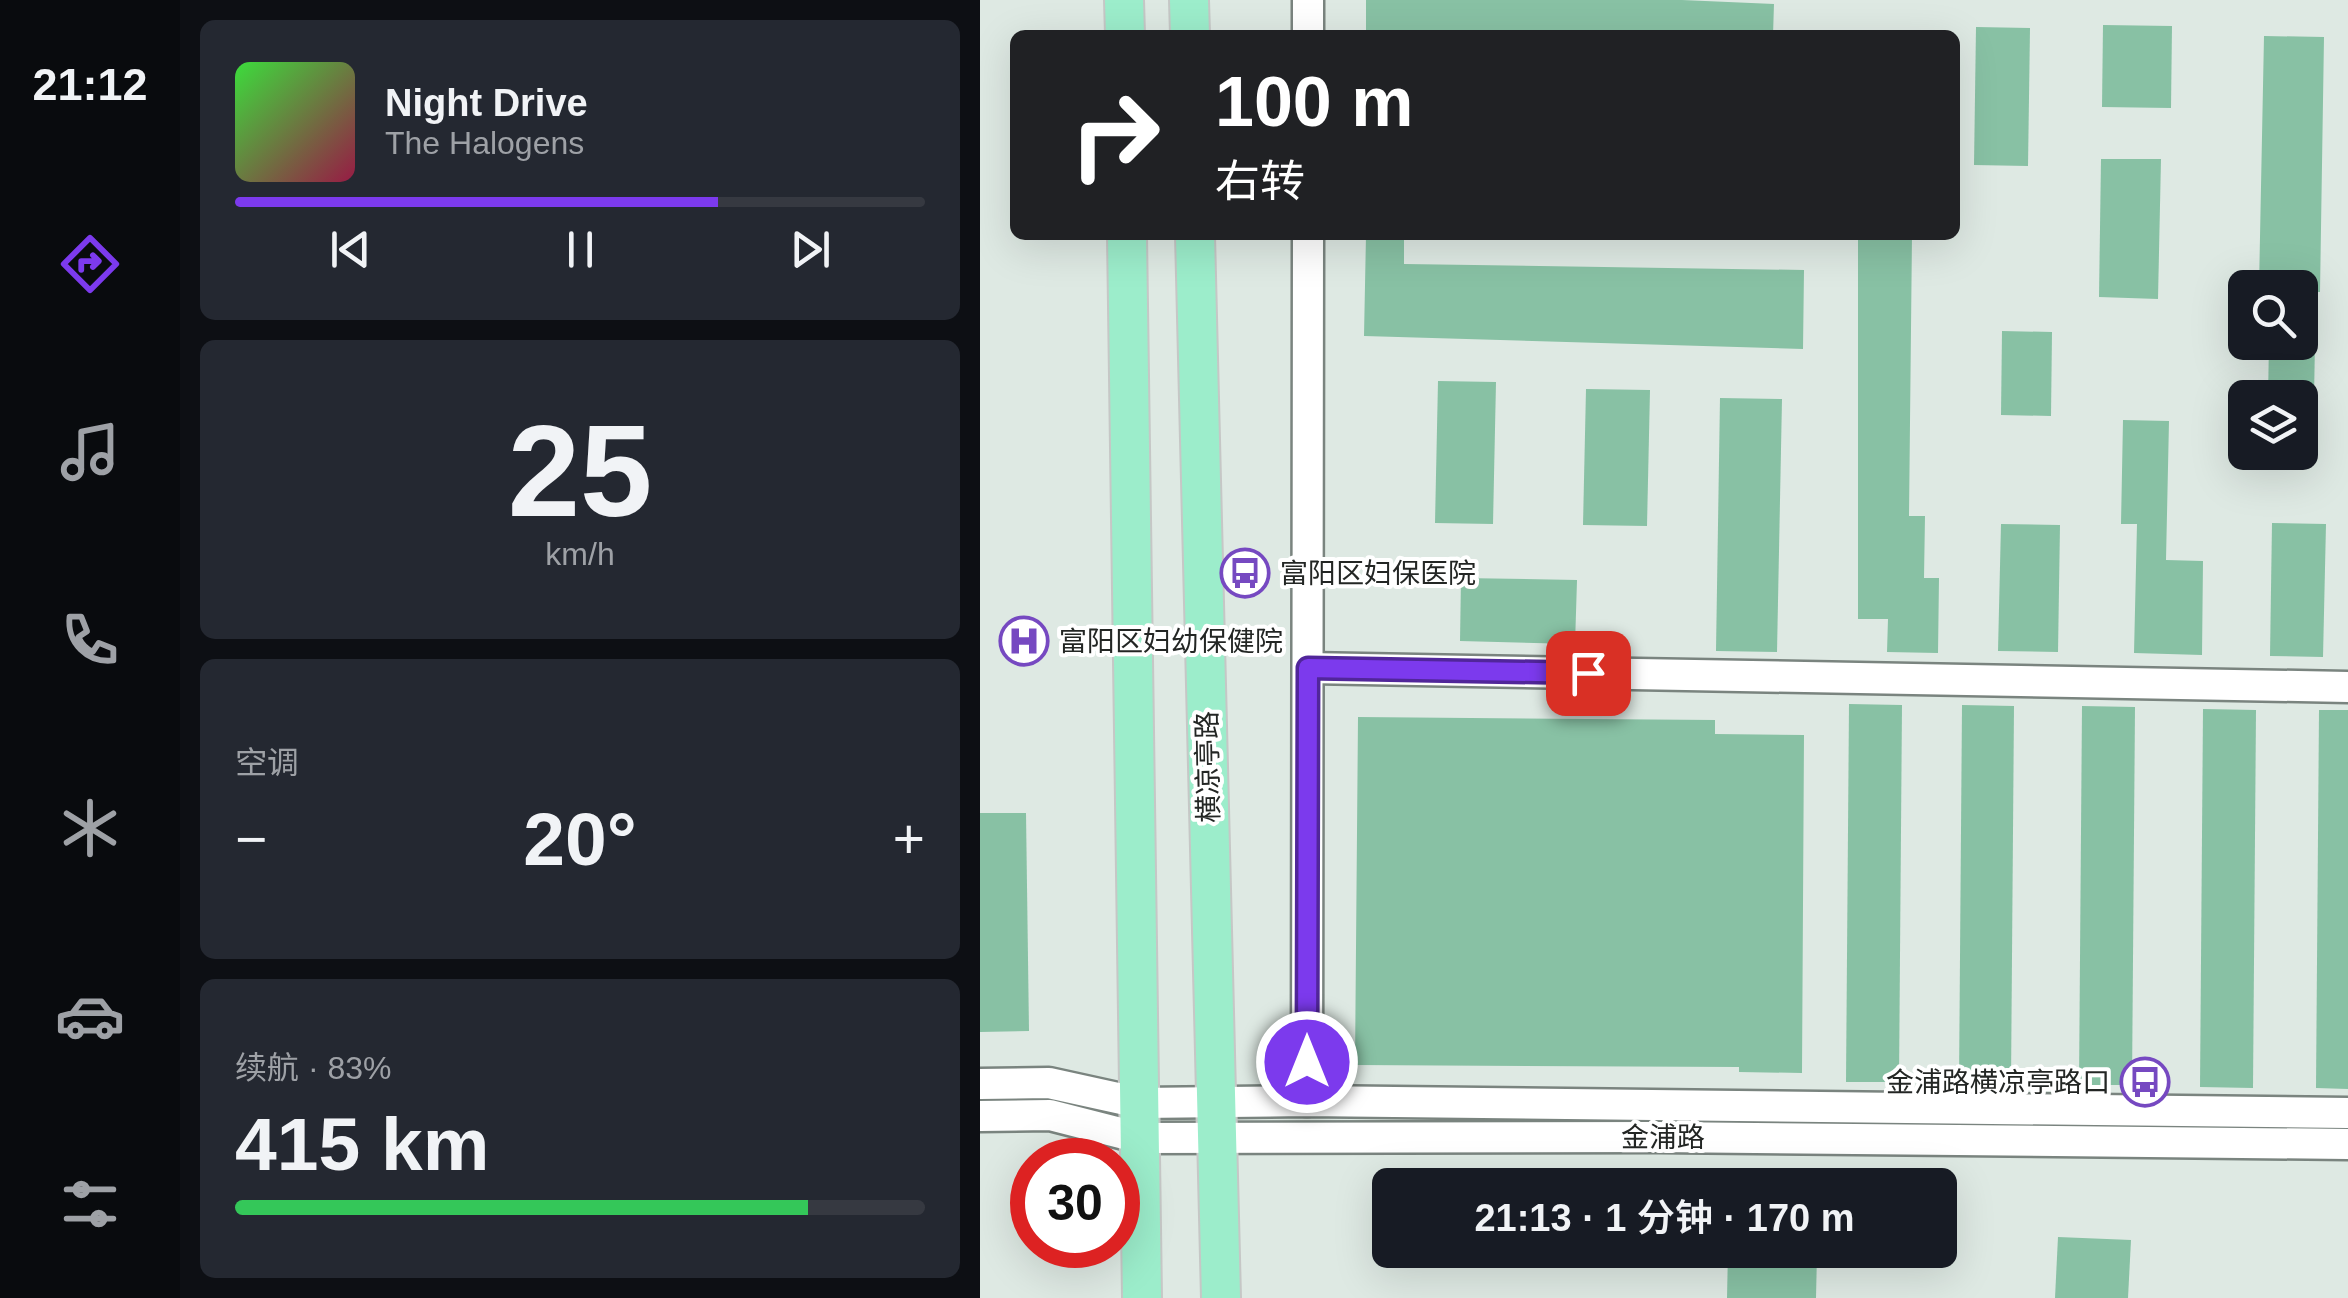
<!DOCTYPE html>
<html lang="zh">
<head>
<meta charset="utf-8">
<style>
  :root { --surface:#171b24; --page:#242831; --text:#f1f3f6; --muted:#9ea1a6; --line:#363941; --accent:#7c3aed }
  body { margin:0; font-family:Helvetica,"Noto Sans SC",sans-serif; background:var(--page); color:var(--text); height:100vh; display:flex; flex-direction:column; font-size:38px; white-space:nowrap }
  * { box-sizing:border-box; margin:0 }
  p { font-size:32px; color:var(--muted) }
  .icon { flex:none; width:55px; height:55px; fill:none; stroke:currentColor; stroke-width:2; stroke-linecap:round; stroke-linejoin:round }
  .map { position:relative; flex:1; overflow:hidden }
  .drawer { display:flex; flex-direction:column; gap:20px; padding:20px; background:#0d0f14; width:800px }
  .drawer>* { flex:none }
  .hud { position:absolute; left:30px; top:30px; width:950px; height:210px; border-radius:15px; box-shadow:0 10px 40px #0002; background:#202124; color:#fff; overflow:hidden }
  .buttons { position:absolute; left:1248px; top:270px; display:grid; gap:20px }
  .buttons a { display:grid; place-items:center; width:90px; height:90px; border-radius:15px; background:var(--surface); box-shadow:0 10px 40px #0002; font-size:50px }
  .speed { position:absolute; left:30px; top:1138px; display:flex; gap:20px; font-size:50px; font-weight:700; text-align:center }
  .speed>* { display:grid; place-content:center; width:130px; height:130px; border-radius:50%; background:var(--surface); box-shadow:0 10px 40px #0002; line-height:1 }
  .speed .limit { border:15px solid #d22; background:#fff; color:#111 }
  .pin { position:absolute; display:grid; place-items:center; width:85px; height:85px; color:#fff; margin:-42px; border-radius:20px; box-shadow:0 5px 15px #0006 }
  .me { position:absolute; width:110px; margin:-55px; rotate:0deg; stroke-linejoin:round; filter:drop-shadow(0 0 8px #0008) }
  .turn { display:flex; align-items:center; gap:35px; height:210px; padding:0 40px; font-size:45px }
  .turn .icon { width:130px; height:130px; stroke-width:2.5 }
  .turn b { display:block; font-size:70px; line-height:85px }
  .big { font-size:75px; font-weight:600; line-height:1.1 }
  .drawer .tile { flex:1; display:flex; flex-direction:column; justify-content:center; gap:15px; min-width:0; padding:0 35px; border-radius:15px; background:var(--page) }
  .drawer .dial { align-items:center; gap:0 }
  .dial b { font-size:130px; line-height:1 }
  .song { display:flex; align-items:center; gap:30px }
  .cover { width:120px; height:120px; border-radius:15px; background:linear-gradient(135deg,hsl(120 70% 55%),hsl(340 70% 35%)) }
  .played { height:10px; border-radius:5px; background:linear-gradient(90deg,var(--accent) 70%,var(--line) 70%) }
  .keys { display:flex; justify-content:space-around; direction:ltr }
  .heat { display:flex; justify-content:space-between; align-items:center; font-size:55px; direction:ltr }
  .charge { height:15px; border-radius:8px; background:linear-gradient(90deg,#34c759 83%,var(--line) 0) }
  .trip { position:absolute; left:392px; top:1168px; width:585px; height:100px; border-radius:15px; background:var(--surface); box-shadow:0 10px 40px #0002; font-weight:600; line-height:100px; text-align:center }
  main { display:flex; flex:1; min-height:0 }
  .tabs { display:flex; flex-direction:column; width:180px; justify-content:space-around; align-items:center; background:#090b0e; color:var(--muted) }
  .tabs .icon { width:70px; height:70px }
  .tabs .current { color:var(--accent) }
  .tabs b { font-size:45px; color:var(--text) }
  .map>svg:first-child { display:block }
  .building { fill:#88c1a4 }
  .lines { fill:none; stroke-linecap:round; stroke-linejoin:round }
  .minor-casing { stroke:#7a847f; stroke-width:35 }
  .major-casing { stroke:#c6c7c6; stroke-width:42 }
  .minor { stroke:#fff; stroke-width:30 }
  .major { stroke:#9cedcb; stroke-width:38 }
  .route-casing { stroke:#51269a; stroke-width:25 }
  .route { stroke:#7c3aed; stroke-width:18 }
  .labels { text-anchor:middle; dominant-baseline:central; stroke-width:8; stroke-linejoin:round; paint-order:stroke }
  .poi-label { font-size:28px; fill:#232624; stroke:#fff; text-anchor:start }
  .street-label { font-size:28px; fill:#232624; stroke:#fff }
</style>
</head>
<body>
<main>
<nav class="tabs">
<b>21:12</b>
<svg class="icon current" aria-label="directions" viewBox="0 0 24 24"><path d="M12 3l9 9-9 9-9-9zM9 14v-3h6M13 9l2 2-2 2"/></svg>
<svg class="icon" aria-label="music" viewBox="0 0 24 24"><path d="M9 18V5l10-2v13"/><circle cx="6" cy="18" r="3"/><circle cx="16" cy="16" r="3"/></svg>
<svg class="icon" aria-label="phone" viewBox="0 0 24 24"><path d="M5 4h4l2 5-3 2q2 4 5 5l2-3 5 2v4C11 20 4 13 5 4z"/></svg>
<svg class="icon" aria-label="climate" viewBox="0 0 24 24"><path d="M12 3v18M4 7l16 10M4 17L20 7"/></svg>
<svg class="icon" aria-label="car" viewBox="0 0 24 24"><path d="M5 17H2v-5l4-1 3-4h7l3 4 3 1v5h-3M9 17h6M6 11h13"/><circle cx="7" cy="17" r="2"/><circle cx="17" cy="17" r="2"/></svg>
<svg class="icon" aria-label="filters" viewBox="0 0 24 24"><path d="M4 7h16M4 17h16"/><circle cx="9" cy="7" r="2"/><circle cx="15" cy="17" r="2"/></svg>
</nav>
<section class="drawer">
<div class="tile">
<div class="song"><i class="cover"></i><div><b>Night Drive</b><p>The Halogens</p></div></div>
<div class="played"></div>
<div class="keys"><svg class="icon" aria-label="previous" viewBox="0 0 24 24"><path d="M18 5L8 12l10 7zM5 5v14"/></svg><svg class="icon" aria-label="pause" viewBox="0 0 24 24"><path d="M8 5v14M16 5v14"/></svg><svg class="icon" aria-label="next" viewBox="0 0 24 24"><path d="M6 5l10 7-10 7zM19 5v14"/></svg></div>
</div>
<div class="tile dial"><b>25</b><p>km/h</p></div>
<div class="tile"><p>空调</p>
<div class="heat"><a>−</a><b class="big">20°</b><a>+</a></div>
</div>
<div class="tile"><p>续航 · 83%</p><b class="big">415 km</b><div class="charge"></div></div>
</section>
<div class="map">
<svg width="1368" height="1298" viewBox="0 0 1368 1298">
  <rect width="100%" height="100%" fill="#dee9e3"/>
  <g class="building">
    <path d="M386,0h316l92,4 -1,31h-407z"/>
    <path d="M1123,25l69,1 -1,82 -69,-1z"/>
    <path d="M996,27l54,1 -2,138 -54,-1z"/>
    <path d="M1284,36l60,1 -4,255h-20v-4h-41z"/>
    <path d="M1121,159h60l-3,140 -59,-2z"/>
    <path d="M386,235h38v29l400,6 -1,79 -439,-13z"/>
    <path d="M878,235h54l-3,281h16l-1,62h15l-1,75 -51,-1 1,-33h-30z"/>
    <path d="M1022,331l50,1 -1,84 -50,-1z"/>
    <path d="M1289,342h46l-1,56h-46z"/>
    <path d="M458,381l58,1 -3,142 -58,-1z"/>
    <path d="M606,389l64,1 -3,136 -64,-1z"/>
    <path d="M740,398l62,1 -5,253 -61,-1z"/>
    <path d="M1143,420l46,1 -3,139 37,1 -1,94 -68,-2 3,-129h-16z"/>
    <path d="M1292,523l54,1 -3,133 -53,-1z"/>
    <path d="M1021,524l59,1 -2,127 -60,-1z"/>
    <path d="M481,578l116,2 -2,64 -115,-3z"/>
    <path d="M869,704l53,1 -3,377h-53z"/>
    <path d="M982,705l52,1 -3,377h-52z"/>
    <path d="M1102,706l53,1 -3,378h-53z"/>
    <path d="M1223,709l53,1 -3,378 -53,-1z"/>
    <path d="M1339,710h29v379l-32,-1z"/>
    <path d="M378,717l357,3v14l89,1 -2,338 -63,-1v-5l-384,-2z"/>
    <path d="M0,813h46l3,218 -49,1z"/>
    <path d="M1078,1237l73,3 -3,58h-73z"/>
    <path d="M748,1251l89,3 -1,44h-89z"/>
  </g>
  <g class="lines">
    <g class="minor-casing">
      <g id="minor">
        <path d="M328,0v35"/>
        <path d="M328,668l1040,19"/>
        <path d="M0,1084l69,-1 91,20 167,-2 1041,12"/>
        <path d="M327,1101l1,-866"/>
        <path d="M0,1116l70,-1 90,23 518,-1 690,7"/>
      </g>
    </g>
    <g class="major-casing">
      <g id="major">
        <path d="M144,0l1,35"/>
        <path d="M209,0l1,35"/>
        <path d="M147,235l15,1063"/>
        <path d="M215,235l26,1063"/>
      </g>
    </g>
    <use href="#minor" class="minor"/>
    <use href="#major" class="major"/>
  </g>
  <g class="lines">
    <g class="route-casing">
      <path id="route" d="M327,1062l1,-394 280,5"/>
    </g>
    <use href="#route" class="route"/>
  </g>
  <defs>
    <g id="bus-ring" transform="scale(2.5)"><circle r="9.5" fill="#fff" stroke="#7649c1" stroke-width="1.5"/><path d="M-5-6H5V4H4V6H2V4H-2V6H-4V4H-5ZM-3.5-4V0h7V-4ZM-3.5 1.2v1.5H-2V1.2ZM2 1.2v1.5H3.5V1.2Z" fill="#7649c1"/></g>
    <g id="hospital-ring" transform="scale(2.5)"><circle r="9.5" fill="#fff" stroke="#7649c1" stroke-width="1.5"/><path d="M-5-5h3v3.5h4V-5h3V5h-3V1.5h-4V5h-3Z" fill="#7649c1"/></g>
  </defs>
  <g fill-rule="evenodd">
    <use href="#bus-ring" x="265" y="573"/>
    <use href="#hospital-ring" x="44" y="641"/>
    <use href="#bus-ring" x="1165" y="1082"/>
  </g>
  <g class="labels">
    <g class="poi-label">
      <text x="300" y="573">富阳区妇保医院</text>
      <text x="79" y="641">富阳区妇幼保健院</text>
      <text x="1130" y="1082" text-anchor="end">金浦路横凉亭路口</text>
    </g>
    <g class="street-label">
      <text transform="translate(228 767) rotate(-91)">横凉亭路</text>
      <text x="683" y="1137">金浦路</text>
    </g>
  </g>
</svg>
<div class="buttons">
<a><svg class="icon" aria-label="search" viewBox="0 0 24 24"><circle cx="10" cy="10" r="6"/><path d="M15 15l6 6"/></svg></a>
<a><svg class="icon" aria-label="layers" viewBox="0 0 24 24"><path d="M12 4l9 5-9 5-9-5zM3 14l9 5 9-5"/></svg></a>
</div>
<div class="speed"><div class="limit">30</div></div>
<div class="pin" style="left:608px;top:673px;background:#d93025"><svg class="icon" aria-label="arrive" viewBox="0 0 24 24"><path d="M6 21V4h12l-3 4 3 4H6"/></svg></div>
<svg class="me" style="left:327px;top:1062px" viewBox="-20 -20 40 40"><circle r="17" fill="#7c3aed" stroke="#fff" stroke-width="3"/><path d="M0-11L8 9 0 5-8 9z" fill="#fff"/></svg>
<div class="trip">21:13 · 1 分钟 · 170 m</div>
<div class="hud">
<div class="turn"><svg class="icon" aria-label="right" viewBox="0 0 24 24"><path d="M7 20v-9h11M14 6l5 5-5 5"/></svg><div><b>100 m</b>右转</div></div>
</div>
</div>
</main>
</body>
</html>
